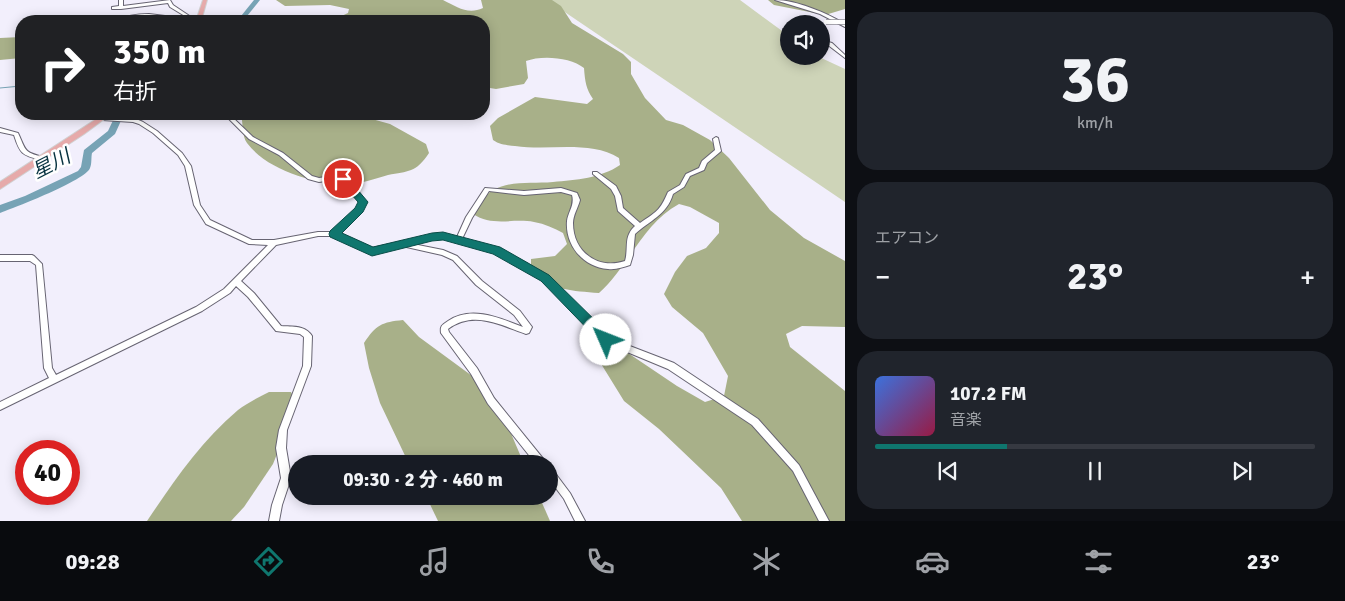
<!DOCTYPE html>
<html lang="ja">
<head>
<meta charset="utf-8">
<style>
  :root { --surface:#171b24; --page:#20242c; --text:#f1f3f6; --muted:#9ea1a6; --line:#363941; --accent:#0f766e }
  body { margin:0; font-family:Signika,"Noto Sans JP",sans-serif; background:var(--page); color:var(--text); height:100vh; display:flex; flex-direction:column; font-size:19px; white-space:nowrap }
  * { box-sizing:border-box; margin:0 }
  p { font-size:16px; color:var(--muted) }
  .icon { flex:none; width:28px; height:28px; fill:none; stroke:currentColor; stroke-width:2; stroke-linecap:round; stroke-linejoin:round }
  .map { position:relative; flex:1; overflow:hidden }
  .details { display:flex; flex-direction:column; gap:12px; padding:12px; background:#0d0f14; width:500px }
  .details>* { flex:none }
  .guide { position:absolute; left:15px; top:15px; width:475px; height:105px; border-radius:20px; box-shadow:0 2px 12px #0003; background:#202124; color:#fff; overflow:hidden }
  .controls { position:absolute; left:780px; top:15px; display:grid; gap:10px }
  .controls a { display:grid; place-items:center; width:50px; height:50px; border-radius:50%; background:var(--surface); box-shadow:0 2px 12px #0003; font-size:25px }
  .speed { position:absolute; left:15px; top:440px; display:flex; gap:10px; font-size:25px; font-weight:700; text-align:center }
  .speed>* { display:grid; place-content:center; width:65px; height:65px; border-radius:50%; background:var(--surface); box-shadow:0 2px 12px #0003; line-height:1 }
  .speed .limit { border:8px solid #d22; background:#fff; color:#111 }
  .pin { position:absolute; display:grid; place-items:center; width:42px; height:42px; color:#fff; margin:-21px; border:2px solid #fff; border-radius:50%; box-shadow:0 1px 5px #0007 }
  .me { position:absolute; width:55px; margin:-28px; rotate:314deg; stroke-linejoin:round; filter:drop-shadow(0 0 4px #0008) }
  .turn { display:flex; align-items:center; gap:18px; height:105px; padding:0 15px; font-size:22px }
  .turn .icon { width:65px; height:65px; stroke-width:2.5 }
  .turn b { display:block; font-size:35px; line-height:42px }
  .big { font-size:38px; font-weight:800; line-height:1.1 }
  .details .tile { flex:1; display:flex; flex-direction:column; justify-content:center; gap:8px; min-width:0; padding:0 18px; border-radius:20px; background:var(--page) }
  .details .dial { align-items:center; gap:0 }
  .dial b { font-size:65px; line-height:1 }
  .song { display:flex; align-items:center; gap:15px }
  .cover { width:60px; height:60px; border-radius:8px; background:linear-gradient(135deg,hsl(220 70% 55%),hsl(340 70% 35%)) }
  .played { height:5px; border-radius:2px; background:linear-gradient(90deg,var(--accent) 30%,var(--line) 30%) }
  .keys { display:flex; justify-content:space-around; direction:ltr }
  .heat { display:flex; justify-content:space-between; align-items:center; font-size:28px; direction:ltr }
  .trip { position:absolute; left:288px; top:455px; width:270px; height:50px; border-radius:25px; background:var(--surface); box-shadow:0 2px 12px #0003; font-weight:800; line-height:50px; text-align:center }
  .tabs { display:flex; height:80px; justify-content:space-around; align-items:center; background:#090b0e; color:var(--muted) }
  .tabs .icon { width:35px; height:35px }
  .tabs .active { color:var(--accent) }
  .tabs b { font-size:22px; color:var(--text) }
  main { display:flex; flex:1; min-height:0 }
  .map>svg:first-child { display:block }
  .green { fill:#ced4b8 }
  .forest { fill:#a8b089 }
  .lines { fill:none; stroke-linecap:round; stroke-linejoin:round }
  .stream { stroke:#77a3b5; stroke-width:1 }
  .river { fill:#77a3b5; fill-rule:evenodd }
  .minor-casing { stroke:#676472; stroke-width:2 }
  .major-casing { stroke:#d1d1d2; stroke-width:2 }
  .minor { fill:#fff; fill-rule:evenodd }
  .major { fill:#e6aaaa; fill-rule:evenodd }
  .minor-bridge-casing { stroke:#676472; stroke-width:5.5; stroke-linecap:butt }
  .minor-bridge { stroke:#fff; stroke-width:4.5 }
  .route { fill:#0f766e; stroke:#0a4d48 }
  .labels { text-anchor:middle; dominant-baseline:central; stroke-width:5; stroke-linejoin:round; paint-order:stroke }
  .water-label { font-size:20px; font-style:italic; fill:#073240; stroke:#fff }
</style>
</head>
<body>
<main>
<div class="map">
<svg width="845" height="521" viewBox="0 0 845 521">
  <rect width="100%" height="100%" fill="#f2effc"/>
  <path class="green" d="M547,0h193l49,36v20h28l28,13v133z"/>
  <g class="forest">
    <path d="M276,0h167c14,7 25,15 40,8l-2,-8h71l9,6 11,17 51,31 8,8v12l14,24 21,22 17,5 27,15 19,18 41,52 34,28 41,23v66l-43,-1 -16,8 4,13 55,44v130h-103l-21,-33 -62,-59 -35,-28 -29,-47 5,-10 22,5 55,37 28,16 19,-6 4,-20 -25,-43 -31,-26 -8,-13 11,-22 12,-16 19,-8 13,-15v-10l-29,-16 -11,-3c-36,19 -50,62 -80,89 -27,-2 -46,-3 -68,-20v-14l24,-3 12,-12 -4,-11c-9,-5 -18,-9 -29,-11 -21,-4 -42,5 -61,-8 5,-8 11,-19 20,-24 19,-10 40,-6 60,-8 23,-2 48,-4 67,-17l-1,-7c-29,-18 -69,-7 -104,-12 -8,-1 -15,-1 -22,-6l-3,-14 8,-8 37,-21 52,7 6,-5c-7,-10 -8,-18 -9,-31 -13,-11 -43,-13 -58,-7l2,17 -4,6 -28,5 -12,-2v-66h-153l17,-8 1,-4 -19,-4 -45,1z"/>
    <path d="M768,0h77v9l-20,6 -51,-10z"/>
    <path d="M21,37v21l-21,2v-22z"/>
    <path d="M241,114h98l23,6 10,-1 18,5 36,20 3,9c-13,20 -21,18 -41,22 -13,4 -28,9 -41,9 -33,0 -80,-14 -100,-41 -5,-6 -4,-21 -6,-29z"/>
    <path d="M403,320l16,17 60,44 31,50 14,33h-115l-29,-61 -11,-35 -5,-25c12,-18 18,-21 39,-23z"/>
    <path d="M269,392h22l6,12 -24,60 -29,43 -13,14h-84c27,-40 54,-80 91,-111 9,-7 21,-13 31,-18z"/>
    <path d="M426,496h113l11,25h-112z"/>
  </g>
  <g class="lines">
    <path class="stream" d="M0,88l21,-2"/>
    <g class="river">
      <path d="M254,0h6l-17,21h-6z"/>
      <path d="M116,114h8l-9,20 -23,19c-1,4 0,11 -2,15 -4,12 -76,40 -90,45v-8l25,-9 53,-25 3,-4 3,-17 24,-19z"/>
    </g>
    <g class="minor-casing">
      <g id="minor">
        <path d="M119,0h4v6l47,-6 3,5 24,16h-4l-23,-14 -2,-4 -47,6h-9v-2l7,-1z"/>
        <path d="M775,0c21,0 52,13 70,24v3l-25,-13z"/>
        <path d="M149,14l16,2 15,5c-9,1 -21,-5 -31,-5 -5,0 -11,0 -16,1 -6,1 -10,4 -15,4 9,-6 20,-7 31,-7z"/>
        <path d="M783,29l6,1v2l-6,-1z"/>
        <path d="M821,40l11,3 13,12v3l-17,-13 -7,-3z"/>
        <path d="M224,114h5l24,23 30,16 29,23 7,2 20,-3 15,12 12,15 -5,10 -22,21 33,15 60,-13 11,-1 14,3 9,-20 19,-29 39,3 37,-3 16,5 3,7c-2,8 -7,15 -7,23 0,29 25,47 52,38 4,-14 -2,-24 10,-35l-17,-15 -3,-15 -4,-7 -18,-15v-2h4l19,14 5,10 2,12 17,15c16,-11 20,-12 28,-31l12,-7 6,-11 13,-6 3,-7 13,-11 -2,-11 3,-2 2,1 3,13 -1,1 -13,11 -3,7 -14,6 -6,11 -11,7c-6,21 -24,27 -38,40l-2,21 -3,10c-7,2 -14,5 -22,4 -25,-2 -43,-24 -41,-48 1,-9 8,-16 5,-26l-11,-3 -37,3 -35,-4 -17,27 -10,21 36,9 30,16 20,12 61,62 65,25 84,56 41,46 30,56h-10l-26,-50 -41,-46 -84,-56 -65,-27 -61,-62 -18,-12 -30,-16 -51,-14 -11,1 -19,5 30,6 14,6 25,25 38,30 12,16 -3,6 -3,1c-26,-9 -52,-24 -78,-5l1,3 28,36 17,30 51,63 2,3h-11l-48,-60 -17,-30 -30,-41c-1,-7 1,-8 7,-12 23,-16 52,-3 75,6l-9,-12 -38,-30 -23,-25 -11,-5 -40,-9 -30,8 -39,-18h-15l-42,9 -35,36 13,12 27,33c12,1 24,-1 31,10l-1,30 -24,64 -1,18 5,30 -9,27 -3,16h-10l3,-16 9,-27 -5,-30 3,-18 24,-64 1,-29 -4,-3 -24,-3 -28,-34 -12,-11 -6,7 -28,18 -202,99v-8l49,-24 -5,-10 -8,-103 -6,-4h-30v-6h32l2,1 8,8 10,104 4,7 140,-68 28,-18 44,-44 -19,-1 -43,-20 -12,-19 -9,-39 -7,-11 -25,-22 -14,-9 -6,-2 -31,-2 -2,-1v-2l34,1 9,4 14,9 25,22 9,13 9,39 10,15 42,20h22l44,-8h14l25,-23 3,-7 -10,-13 -12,-10 -19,3 -11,-3 -29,-24 -30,-16z"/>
        <path d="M0,128l18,5c8,17 5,19 25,24v2l-2,1c-19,-5 -21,-6 -27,-25l-14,-3z"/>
        <path d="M549,467l3,2 18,24 15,28h-10l-11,-22 -15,-20z"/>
      </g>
    </g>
    <g class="major-casing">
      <g id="major">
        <path d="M203,0h4l-6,21h-5z"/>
        <path d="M104,114h7l-27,20 -84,55v-7z"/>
      </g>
    </g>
    <use href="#minor" class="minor"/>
    <use href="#major" class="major"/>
    <g class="minor-bridge-casing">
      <path id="minor-bridge" d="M826,22h19"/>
    </g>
    <use href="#minor-bridge" class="minor-bridge"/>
  </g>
  <path class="route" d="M343,175l3,1 22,26 -5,10 -21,21 31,14 59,-14 11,-1 57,15 49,28 62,61 2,4 -2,4 -5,2 -4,-2 -61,-63 -48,-27 -50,-14 -11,1 -60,15 -42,-19 -1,-3 1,-3 25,-23 3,-6 -20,-23z"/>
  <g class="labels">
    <g class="water-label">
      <text transform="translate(51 164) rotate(-27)">星川</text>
    </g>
  </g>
</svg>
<div class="controls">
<a><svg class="icon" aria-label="sound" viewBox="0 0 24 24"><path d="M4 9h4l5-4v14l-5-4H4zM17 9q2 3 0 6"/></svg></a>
</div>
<div class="speed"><div class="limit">40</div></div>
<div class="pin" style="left:343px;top:179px;background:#d93025"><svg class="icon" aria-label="arrive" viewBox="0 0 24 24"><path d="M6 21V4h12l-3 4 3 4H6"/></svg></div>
<svg class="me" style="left:606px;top:340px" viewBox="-20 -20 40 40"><circle r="19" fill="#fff"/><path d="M0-13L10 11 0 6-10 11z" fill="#0f766e"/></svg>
<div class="trip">09:30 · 2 分 · 460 m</div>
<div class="guide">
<div class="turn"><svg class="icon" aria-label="right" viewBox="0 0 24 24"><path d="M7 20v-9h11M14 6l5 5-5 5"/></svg><div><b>350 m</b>右折</div></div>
</div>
</div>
<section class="details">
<div class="tile dial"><b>36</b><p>km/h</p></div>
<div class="tile"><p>エアコン</p>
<div class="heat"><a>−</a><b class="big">23°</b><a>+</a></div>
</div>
<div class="tile">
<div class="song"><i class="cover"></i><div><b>107.2 FM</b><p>音楽</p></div></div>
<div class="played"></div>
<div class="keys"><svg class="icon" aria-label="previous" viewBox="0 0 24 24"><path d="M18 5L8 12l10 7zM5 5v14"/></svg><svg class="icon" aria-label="pause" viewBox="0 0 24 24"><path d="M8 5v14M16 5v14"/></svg><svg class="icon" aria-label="next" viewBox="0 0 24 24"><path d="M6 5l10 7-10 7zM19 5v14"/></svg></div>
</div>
</section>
</main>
<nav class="tabs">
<b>09:28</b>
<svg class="icon active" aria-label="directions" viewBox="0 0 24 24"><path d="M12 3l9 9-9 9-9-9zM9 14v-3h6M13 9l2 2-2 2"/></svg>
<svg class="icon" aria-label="music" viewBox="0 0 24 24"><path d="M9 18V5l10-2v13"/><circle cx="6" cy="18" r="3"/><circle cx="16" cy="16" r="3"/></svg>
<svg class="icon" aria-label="phone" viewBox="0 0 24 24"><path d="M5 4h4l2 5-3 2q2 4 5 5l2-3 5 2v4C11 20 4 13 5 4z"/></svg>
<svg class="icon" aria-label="climate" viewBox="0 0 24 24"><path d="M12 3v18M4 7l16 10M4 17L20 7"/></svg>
<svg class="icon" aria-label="car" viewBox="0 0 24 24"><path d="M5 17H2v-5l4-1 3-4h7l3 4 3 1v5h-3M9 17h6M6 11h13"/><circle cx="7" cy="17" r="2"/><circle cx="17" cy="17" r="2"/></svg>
<svg class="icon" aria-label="filters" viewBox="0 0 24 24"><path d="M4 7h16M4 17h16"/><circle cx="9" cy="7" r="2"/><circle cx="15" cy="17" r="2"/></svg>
<b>23°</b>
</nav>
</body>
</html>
